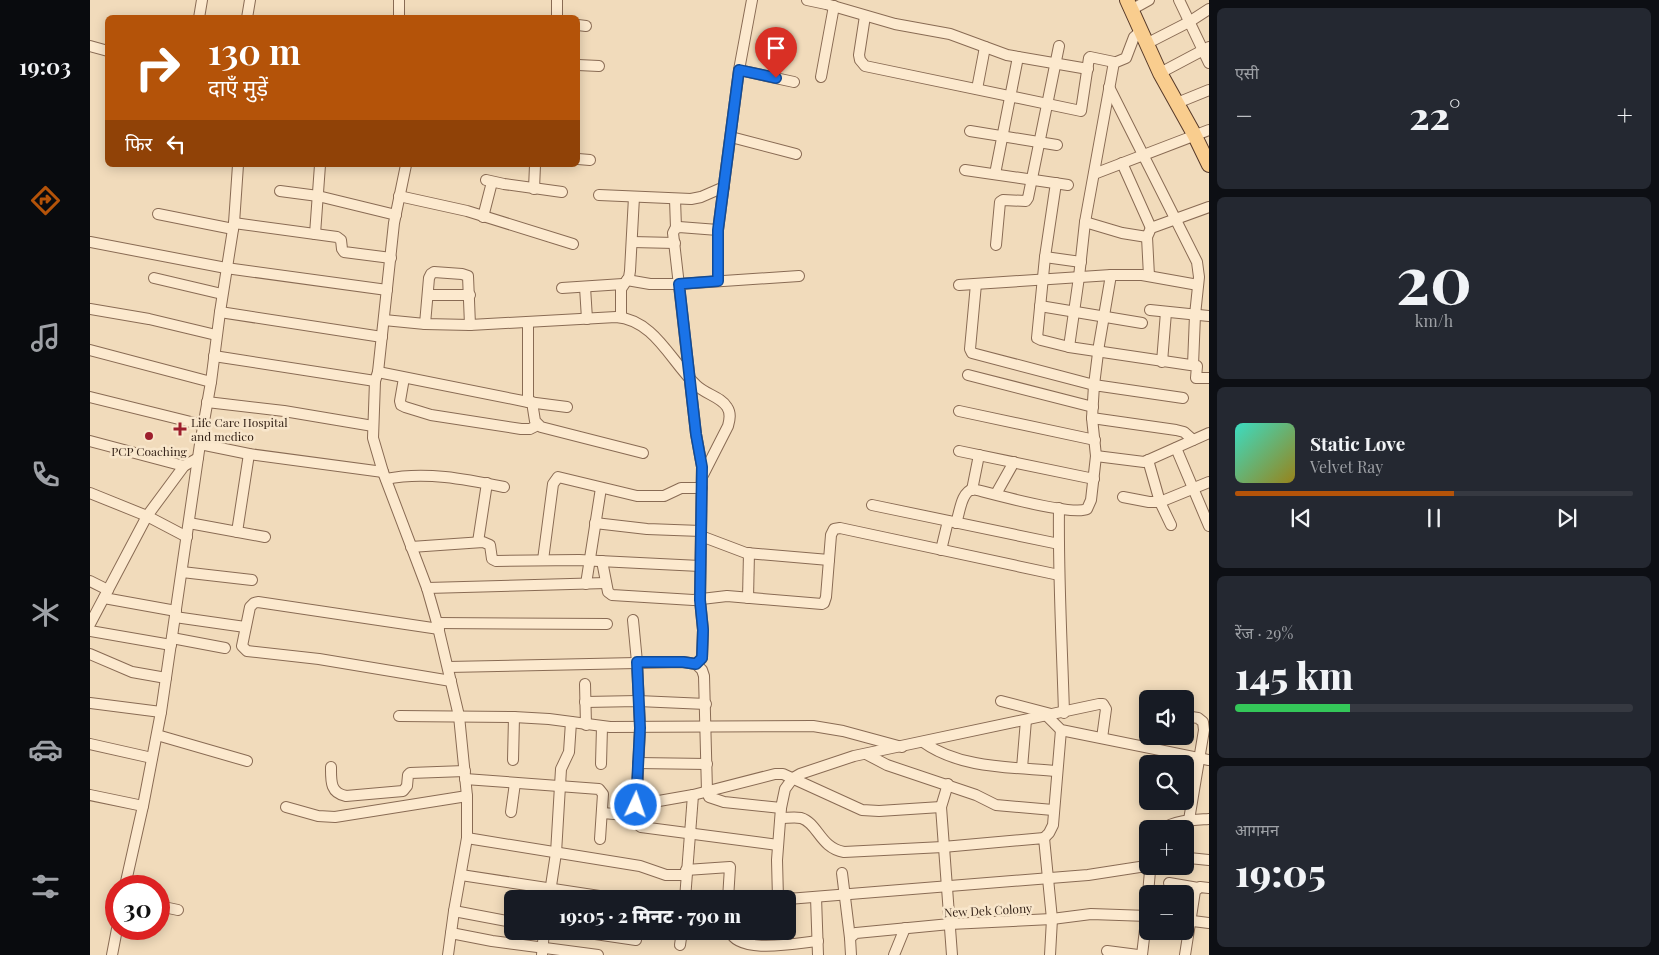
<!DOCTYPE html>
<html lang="hi">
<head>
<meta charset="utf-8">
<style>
  :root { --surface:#171b24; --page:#242831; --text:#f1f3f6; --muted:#9ea1a6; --line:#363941; --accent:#b45309 }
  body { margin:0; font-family:"Playfair Display","Noto Sans Devanagari",serif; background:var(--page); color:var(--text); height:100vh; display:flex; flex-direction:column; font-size:19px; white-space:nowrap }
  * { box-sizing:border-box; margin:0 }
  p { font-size:16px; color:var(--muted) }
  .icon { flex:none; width:28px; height:28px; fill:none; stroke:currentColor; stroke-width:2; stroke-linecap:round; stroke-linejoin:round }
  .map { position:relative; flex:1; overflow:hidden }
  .panel { display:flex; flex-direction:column; gap:8px; padding:8px; background:#0d0f14; width:450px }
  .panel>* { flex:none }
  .banner { position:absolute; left:15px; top:15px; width:475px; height:152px; border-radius:8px; box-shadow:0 2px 12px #0003; background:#b45309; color:#fff; overflow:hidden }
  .fabs { position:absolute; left:1049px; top:690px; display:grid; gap:10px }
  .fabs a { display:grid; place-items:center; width:55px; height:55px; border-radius:8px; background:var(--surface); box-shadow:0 2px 12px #0003; font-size:25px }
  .speed { position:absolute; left:15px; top:875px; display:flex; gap:10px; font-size:25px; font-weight:700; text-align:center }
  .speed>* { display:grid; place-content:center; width:65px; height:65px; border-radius:50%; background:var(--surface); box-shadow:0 2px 12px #0003; line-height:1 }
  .speed .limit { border:8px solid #d22; background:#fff; color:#111 }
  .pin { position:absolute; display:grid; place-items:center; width:42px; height:42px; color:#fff; margin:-51px -21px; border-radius:50% 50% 50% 0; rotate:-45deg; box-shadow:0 0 5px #0007 }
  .pin .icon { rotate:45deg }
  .me { position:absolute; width:55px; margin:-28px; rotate:3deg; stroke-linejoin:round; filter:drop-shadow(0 0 4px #0008) }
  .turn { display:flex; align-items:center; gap:18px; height:105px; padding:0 20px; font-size:22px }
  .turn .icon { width:65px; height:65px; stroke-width:2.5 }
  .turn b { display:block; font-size:35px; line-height:42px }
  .then { display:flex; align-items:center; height:48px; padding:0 20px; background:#0003; gap:10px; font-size:19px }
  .big { font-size:38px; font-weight:800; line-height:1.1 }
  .panel .card { flex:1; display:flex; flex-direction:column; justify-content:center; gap:8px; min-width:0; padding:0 18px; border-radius:8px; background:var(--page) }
  .panel .dial { align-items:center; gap:0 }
  .dial b { font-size:65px; line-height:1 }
  .song { display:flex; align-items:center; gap:15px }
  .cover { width:60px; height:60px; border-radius:8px; background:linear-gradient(135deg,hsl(170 70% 55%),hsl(50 70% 35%)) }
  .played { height:5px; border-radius:2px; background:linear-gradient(90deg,var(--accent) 55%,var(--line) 55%) }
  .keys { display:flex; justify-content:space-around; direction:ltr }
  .heat { display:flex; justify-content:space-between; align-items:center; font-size:28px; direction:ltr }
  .charge { height:8px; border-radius:4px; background:linear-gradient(90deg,#34c759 29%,var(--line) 0) }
  .trip { position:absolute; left:414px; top:890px; width:292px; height:50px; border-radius:8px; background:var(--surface); box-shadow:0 2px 12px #0003; font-weight:800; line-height:50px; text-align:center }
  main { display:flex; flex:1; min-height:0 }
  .dock { display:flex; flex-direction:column; width:90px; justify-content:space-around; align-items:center; background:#090b0e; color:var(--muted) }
  .dock .icon { width:35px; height:35px }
  .dock .selected { color:var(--accent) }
  .dock b { font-size:22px; color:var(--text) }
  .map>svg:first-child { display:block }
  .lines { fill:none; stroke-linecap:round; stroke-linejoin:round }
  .minor-casing { stroke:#896b54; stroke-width:12 }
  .major-casing { stroke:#563929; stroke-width:16 }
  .minor { stroke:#fce9ce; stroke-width:10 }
  .major { stroke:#f9cd8e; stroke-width:14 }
  .route-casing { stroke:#114b97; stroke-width:12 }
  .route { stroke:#1a73e8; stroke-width:9 }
  .poi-dot { fill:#9d1f2d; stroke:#f8e6cb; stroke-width:2 }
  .labels { text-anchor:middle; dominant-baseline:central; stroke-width:5; stroke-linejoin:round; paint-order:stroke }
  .poi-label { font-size:12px; fill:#37251a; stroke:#f8e6cb; text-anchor:start }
  .street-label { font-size:12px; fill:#37251a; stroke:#f8e6cb }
</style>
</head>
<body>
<main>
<nav class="dock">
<b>19:03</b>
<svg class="icon selected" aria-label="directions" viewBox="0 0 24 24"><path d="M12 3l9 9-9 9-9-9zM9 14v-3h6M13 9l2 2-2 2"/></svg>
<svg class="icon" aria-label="music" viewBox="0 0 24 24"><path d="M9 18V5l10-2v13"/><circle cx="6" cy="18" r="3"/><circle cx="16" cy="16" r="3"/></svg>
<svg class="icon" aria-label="phone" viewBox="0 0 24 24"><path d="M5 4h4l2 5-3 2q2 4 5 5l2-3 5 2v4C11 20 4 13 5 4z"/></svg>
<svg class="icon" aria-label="climate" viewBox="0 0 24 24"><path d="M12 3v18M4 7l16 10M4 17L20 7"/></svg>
<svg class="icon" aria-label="car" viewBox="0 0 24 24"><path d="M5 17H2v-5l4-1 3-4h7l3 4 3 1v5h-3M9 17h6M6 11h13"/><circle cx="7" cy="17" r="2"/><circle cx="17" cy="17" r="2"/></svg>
<svg class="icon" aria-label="filters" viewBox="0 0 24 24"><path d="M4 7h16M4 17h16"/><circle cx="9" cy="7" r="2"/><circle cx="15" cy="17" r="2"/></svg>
</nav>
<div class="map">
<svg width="1119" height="955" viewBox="0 0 1119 955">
  <rect width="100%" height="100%" fill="#f1dbbb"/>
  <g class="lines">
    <g class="minor-casing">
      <g id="minor">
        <path d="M717,0l19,4 69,20 55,10 57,21 81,14"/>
        <path d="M1089,0l30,63"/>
        <path d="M1041,10l18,-10"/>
        <path d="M775,16l-6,39 1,5 5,6 216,45 8,-53 1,-1 24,5 -29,160 -6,55 -10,70"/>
        <path d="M109,18l3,-18"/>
        <path d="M157,18l3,-18"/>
        <path d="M309,18v-18"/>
        <path d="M467,18v-18"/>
        <path d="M488,25l8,1"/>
        <path d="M1056,44l43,-22 20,-13"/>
        <path d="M0,46l18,5"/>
        <path d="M1024,63l12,-5 8,-21 7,-6"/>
        <path d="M488,65l21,1"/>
        <path d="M649,70l55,12"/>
        <path d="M1070,73l49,-26"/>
        <path d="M731,77l13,-71"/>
        <path d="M1019,87l88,175 2,15 -4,38 -2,50"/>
        <path d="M887,89l8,-42"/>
        <path d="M1087,103l32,-13"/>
        <path d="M880,131l87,14"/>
        <path d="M641,137l65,17"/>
        <path d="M488,159l12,1"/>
        <path d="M1032,163l29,65"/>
        <path d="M316,165l-12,58 -16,149 -3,9 -2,57 10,34 44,116 10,35 22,93 8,80v42l-13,73 -6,44"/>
        <path d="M875,170l103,15"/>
        <path d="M905,174l23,-117"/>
        <path d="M1004,174l115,-44"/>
        <path d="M396,180l18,4 58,8"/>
        <path d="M966,183l-11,74 -8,81 4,2 28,7 128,19 -1,12h13"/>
        <path d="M444,189l1,-24"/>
        <path d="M190,191l38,5 78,19"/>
        <path d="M509,195l92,4 10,-2 23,-10"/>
        <path d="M309,196l68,15 106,33"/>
        <path d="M585,199l1,29"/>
        <path d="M68,214l75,15"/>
        <path d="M393,217l9,-35"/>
        <path d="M995,222l37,11 25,4"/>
        <path d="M144,223l103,14 4,3 1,9 2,3 47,6"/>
        <path d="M225,234l5,-69"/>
        <path d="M0,242l136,26 161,22"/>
        <path d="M542,242l43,1"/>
        <path d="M906,245l4,-43 3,-2 23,1 2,-3 31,-152"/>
        <path d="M955,257l36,5"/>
        <path d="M1059,276l-2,-39 4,-9 58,-21"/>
        <path d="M64,278l68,16"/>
        <path d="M537,280l23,4h29l120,-8"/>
        <path d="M628,281v-51l21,-160 13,-70"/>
        <path d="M886,284l-6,65 2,4 122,32 5,-40 12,-70"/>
        <path d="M869,285l152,-10h31l56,10"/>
        <path d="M495,287l2,32"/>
        <path d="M472,288l61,-4"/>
        <path d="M338,295h42"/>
        <path d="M950,306l102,17"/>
        <path d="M0,309l59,10 67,16"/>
        <path d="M1060,310l59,6"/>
        <path d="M130,312l162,25"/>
        <path d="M531,317v-28l8,-12 1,-6 4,-74"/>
        <path d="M294,320l41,4 45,1 146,-8c39,3 55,45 80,68 9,9 25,12 31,22 4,6 3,12 1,19l-25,49"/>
        <path d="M438,322v80"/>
        <path d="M335,324l4,-46 2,-4 3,-2 28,2 6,2 2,49"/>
        <path d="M0,350l121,32"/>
        <path d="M124,356l161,25"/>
        <path d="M1072,362l4,-50"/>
        <path d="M288,372l150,30 39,5"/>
        <path d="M878,375l125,32"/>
        <path d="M314,378l-4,23 1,4 4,2 26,8 90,14h9l8,-4"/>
        <path d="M0,397l113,28"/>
        <path d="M117,402l77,9 89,15"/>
        <path d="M442,402l3,19 6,6 102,26"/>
        <path d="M869,411l136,29"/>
        <path d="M1002,418l84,12 8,2 9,8"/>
        <path d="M0,441l94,25"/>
        <path d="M110,444l49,10 134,18"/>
        <path d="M1086,448l33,78"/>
        <path d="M869,451l135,28"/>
        <path d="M1006,456l48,6 65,-29"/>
        <path d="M1058,460l12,42 11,23"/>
        <path d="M296,479c39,-8 79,0 118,8"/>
        <path d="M882,490l7,-35"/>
        <path d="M0,493l57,23 40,21"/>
        <path d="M906,494l18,-32"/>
        <path d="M1033,497l26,5h11l49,-20"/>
        <path d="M782,505l187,39"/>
        <path d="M969,508c-1,68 3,136 5,205"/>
        <path d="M99,523l76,14"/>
        <path d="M505,523l52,6 54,2"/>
        <path d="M866,523c4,-11 5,-31 17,-34 20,5 99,27 114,20l4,-9 5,-44 -4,-38 2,-33 89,13"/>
        <path d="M147,532l12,-78"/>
        <path d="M611,536l45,17 83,7"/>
        <path d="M388,542l9,-59"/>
        <path d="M321,547l72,-5 7,3 2,14 4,2 83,-1 121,6"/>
        <path d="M851,550l7,-29"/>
        <path d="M453,560l10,-76 5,-7 79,19h27l17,-8h21"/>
        <path d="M512,561l6,31 4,3 81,5 34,-4 95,8 2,-1 2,-6 5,-62 3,-6 6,-1 219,47"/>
        <path d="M92,572l70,8"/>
        <path d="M0,581l18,9"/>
        <path d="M496,584l15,-96"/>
        <path d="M337,588l179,-5"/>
        <path d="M14,598l72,13"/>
        <path d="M658,598l1,-45"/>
        <path d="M85,617l70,10"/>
        <path d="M543,620l4,42 3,66 -4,88 1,8 4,3 137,18"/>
        <path d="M347,623l170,1"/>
        <path d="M0,624l57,-108 37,-50 14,-8"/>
        <path d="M349,629l-181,-27 -4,1 -4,4 -8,39 5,5 72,8 132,22"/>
        <path d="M0,631l81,14"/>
        <path d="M82,638l53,10"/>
        <path d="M0,654l42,18 34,6"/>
        <path d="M606,664l6,-6 1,-28 -3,-30 2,-133 -6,-33 -23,-201 2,-4 4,-2 39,3"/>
        <path d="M358,667l235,-5 13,2 6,6 2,6 3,115 2,6 15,5 57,6"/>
        <path d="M495,684l1,41"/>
        <path d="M911,701l50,13"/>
        <path d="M495,702l53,-1 68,3"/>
        <path d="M0,703l71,9"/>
        <path d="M309,716l115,1 35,2 61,8 203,-1 30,5 59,16"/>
        <path d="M957,716l14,14 148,30"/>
        <path d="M1095,716l13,2 5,4 1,8 -19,114"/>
        <path d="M67,735l90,26"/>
        <path d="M833,742c37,27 90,25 134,29"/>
        <path d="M0,744l62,14"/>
        <path d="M776,754l21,11 89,30 20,10 57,5"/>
        <path d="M423,760l1,-43"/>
        <path d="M548,763l69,1"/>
        <path d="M511,764l1,-37"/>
        <path d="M241,767c0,14 -1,26 15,29l57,-5 4,-5 1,-11 2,-2 55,-2"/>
        <path d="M932,768l4,-48"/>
        <path d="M375,779l134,10 4,5 -3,45"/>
        <path d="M858,784l-7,23 11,148"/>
        <path d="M0,795l53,11"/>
        <path d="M546,805l57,-10 82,-21h8l79,36 17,1 62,-4"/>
        <path d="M196,807l32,9 17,1 132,-21"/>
        <path d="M421,812l4,-29"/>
        <path d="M513,813l33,3"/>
        <path d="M691,818c6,0 14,-1 20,0 17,5 19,30 43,34l99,-5 101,-9 8,81 -2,36"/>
        <path d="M1073,829c12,-9 31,-9 46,-10"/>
        <path d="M377,838l173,28 26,9h20"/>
        <path d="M954,838l5,-5 4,-8 8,-95"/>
        <path d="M1095,854l4,4 20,2"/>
        <path d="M596,870l44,-3 -2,32"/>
        <path d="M752,873l8,65"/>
        <path d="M371,875l158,24"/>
        <path d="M1079,883l29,5"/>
        <path d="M35,886l18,-80 18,-94 39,-268 11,-62 9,-70 14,-89 4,-58"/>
        <path d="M726,897l2,58"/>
        <path d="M459,899l7,-46 5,-84 8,-17 2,-30"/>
        <path d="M595,899l8,-104"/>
        <path d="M688,899l-1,-39 4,-52 4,-19 8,-11 7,-4 54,-18 245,-52h4l3,5 -4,29"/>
        <path d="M698,899l300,-24 58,-9 4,2v3l-2,23"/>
        <path d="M69,906l19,4"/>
        <path d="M364,911l58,11"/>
        <path d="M1095,920l24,3"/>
        <path d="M485,931l61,9"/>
        <path d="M640,931c8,24 67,12 88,10"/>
        <path d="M361,933l41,8 106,14"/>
        <path d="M590,945l2,-14"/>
        <path d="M1017,951l31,4"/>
        <path d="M22,955l5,-26"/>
        <path d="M452,955l2,-24"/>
        <path d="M761,955l-1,-17 6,-5 94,-9 102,-5 39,-5 57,2"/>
        <path d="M804,955l11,-27"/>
        <path d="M1052,955l6,-51"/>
        <path d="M1095,955l10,-64 5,-4 9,1"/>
      </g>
    </g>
    <g class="major-casing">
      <path id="major" d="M1037,0l33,73 34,61 15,31"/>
    </g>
    <use href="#minor" class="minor"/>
    <use href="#major" class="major"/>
  </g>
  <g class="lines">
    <g class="route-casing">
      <path id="route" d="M546,805l4,-77 -3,-66h46l13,2 6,-6 1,-28 -3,-30 2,-133 -6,-33 -17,-150 39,-3v-51l21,-160 37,8"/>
    </g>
    <use href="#route" class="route"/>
  </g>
  <g class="poi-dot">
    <path d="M87.5 421.5h5v5h5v5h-5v5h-5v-5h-5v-5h5z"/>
    <circle cx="59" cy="436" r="5"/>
  </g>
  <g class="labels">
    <g class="poi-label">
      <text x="101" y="422">Life Care Hospital<tspan x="101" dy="14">and medico</tspan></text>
      <text x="59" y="451" text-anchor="middle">PCP Coaching</text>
    </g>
    <g class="street-label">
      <text transform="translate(898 910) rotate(-3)">New Dek Colony</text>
    </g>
  </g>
</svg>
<div class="fabs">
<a><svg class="icon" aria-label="sound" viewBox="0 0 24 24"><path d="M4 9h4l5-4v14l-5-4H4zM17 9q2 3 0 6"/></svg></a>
<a><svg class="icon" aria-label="search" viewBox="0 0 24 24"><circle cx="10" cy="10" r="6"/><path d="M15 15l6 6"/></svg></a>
<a>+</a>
<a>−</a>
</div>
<div class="speed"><div class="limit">30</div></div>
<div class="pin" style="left:686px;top:78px;background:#d93025"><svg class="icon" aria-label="arrive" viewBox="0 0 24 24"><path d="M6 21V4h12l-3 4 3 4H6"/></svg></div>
<svg class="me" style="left:546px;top:805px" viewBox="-20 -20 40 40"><circle r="17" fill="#1a73e8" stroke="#fff" stroke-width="3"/><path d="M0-11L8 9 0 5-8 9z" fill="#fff"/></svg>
<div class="trip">19:05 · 2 मिनट · 790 m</div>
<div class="banner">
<div class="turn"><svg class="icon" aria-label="right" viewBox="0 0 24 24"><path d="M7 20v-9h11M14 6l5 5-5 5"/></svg><div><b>130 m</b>दाएँ मुड़ें</div></div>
<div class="then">फिर<svg class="icon" aria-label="left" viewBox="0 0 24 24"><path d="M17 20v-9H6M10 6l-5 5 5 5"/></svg></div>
</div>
</div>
<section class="panel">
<div class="card"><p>एसी</p>
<div class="heat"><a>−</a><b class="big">22°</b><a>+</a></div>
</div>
<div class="card dial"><b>20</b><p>km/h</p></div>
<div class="card">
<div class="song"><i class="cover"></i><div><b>Static Love</b><p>Velvet Ray</p></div></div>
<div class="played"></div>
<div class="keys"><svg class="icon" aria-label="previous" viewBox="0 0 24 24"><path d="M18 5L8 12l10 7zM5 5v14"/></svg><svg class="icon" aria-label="pause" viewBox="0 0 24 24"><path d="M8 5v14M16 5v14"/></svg><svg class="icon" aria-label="next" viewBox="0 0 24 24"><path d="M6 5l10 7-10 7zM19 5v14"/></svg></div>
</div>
<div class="card"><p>रेंज · 29%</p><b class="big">145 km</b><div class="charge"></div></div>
<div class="card"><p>आगमन</p><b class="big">19:05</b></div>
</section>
</main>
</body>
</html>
